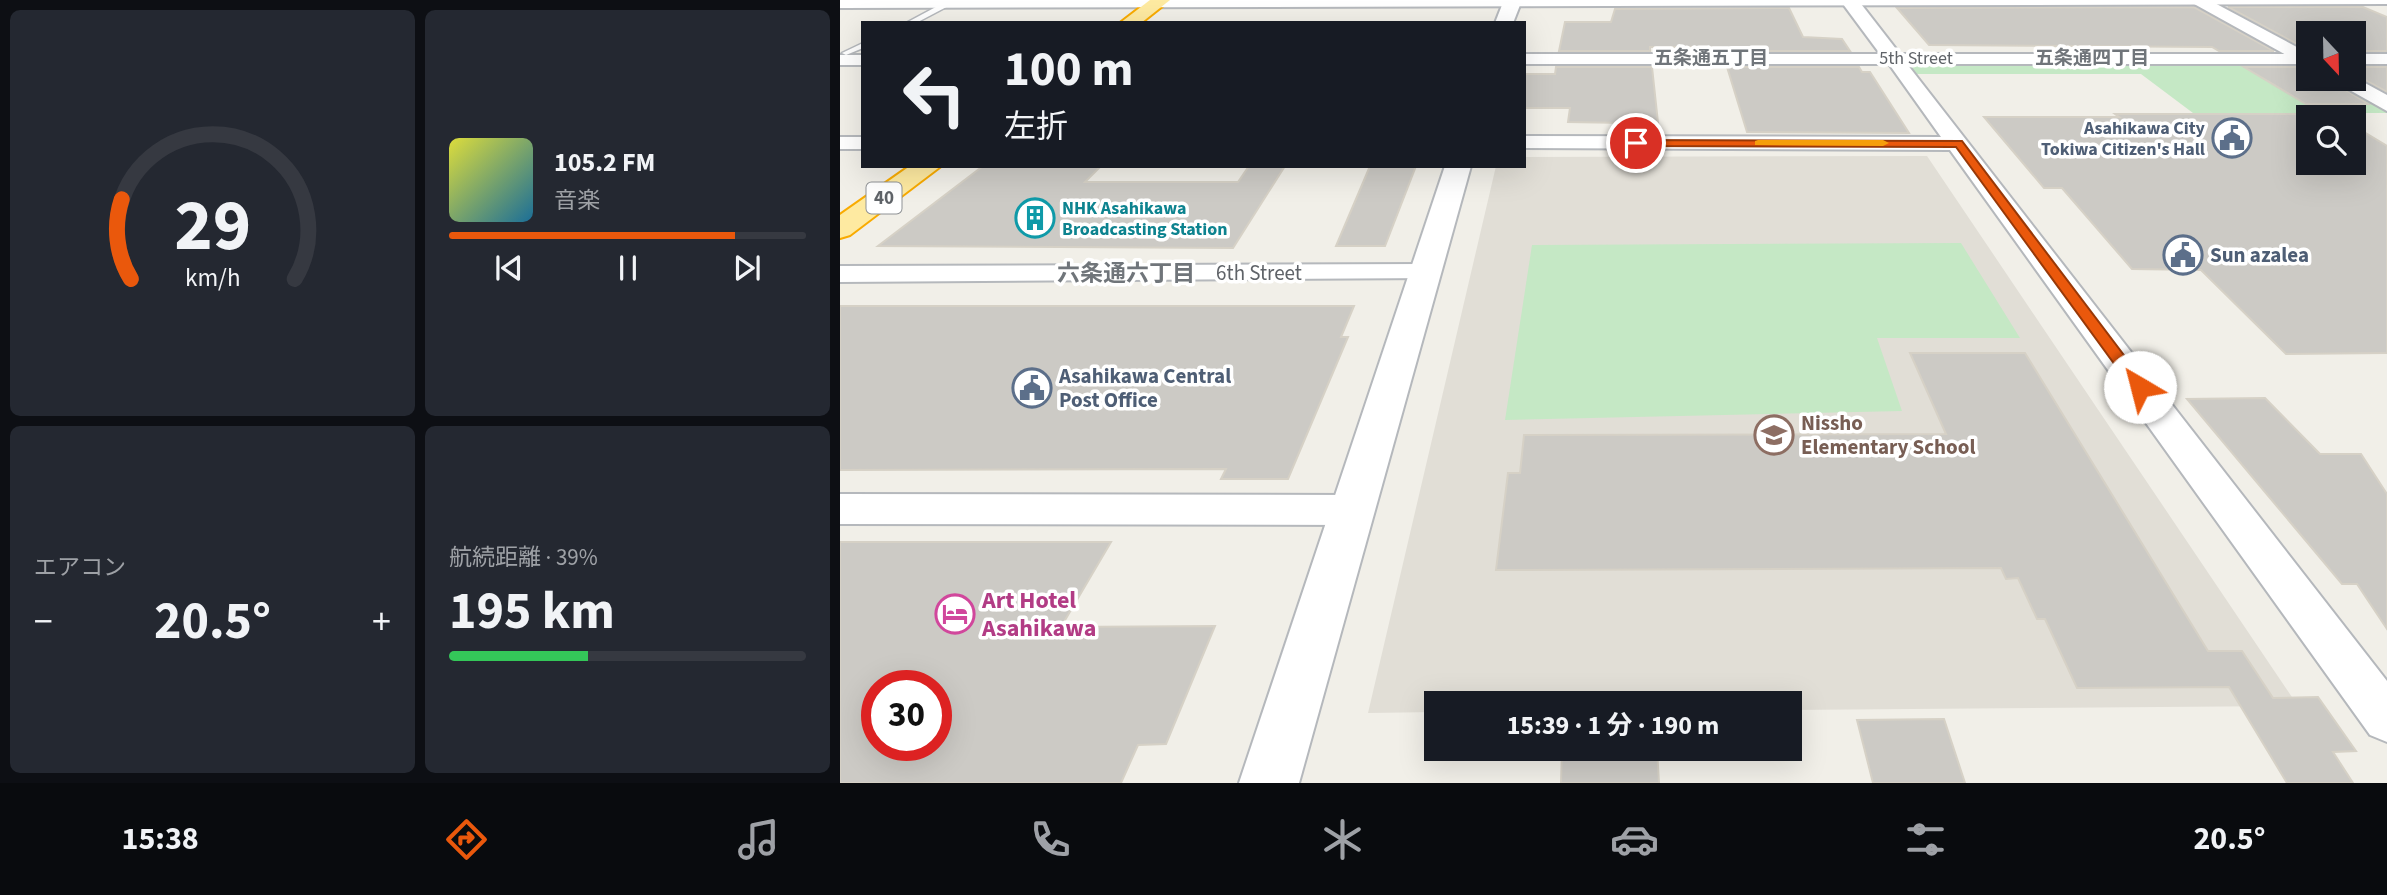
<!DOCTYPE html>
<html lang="ja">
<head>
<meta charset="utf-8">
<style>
  :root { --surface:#171b24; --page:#242831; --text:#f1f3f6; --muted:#9ea1a6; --line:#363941; --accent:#ea580c }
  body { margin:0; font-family:"Source Sans 3","Noto Sans JP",sans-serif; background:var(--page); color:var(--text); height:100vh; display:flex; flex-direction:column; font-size:26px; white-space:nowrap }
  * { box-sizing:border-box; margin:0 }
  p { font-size:23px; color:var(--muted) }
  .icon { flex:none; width:38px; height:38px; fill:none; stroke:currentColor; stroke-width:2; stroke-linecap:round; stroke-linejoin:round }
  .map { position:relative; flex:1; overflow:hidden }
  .sheet { display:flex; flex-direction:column; gap:10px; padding:10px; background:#0d0f14; width:840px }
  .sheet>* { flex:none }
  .top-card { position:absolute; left:21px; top:21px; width:665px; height:147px; border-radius:0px; box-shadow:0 7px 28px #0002; background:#171b24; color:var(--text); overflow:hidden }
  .needle { width:46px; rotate:158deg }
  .buttons { position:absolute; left:1456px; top:21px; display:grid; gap:14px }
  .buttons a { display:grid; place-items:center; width:70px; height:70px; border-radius:0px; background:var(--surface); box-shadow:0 7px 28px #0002; font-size:35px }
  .speed { position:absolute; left:21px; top:670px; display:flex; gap:14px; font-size:35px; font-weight:700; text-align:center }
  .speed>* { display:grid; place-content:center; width:91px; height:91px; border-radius:50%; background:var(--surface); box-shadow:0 7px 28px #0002; line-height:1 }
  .speed .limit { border:10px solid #d22; background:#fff; color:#111 }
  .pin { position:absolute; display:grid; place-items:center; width:60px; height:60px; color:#fff; margin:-30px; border:4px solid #fff; border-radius:50%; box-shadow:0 2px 7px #0007 }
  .me { position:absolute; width:77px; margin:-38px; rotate:323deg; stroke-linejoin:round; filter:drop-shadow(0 0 5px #0008) }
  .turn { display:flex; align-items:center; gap:24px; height:147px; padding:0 28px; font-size:32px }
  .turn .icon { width:91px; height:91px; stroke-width:2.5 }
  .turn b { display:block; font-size:49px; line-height:60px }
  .big { font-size:52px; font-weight:700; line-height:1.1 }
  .sheet .tile { flex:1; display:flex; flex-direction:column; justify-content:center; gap:10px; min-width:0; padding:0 24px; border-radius:10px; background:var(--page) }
  .sheet .dial { align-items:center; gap:0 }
  .dial svg { height:182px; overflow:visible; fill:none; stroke:var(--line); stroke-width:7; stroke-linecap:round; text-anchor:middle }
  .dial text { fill:var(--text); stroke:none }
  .song { display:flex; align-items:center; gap:21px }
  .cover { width:84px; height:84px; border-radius:10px; background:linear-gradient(135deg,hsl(60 70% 55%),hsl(200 70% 35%)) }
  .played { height:7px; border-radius:4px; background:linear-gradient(90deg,var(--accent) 80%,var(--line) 80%) }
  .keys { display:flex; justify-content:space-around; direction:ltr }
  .heat { display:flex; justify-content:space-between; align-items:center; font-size:38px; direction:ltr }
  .charge { height:10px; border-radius:5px; background:linear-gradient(90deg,#34c759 39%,var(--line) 0) }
  .sheet .tiles { flex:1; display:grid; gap:10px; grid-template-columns:repeat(2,1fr) }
  .trip { position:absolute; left:584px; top:691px; width:378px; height:70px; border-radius:0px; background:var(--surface); box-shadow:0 7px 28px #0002; font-weight:700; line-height:70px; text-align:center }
  .tab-bar { display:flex; height:112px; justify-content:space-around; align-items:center; background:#090b0e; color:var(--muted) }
  .tab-bar .icon { width:49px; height:49px }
  .tab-bar .selected { color:var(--accent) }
  .tab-bar b { font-size:32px; color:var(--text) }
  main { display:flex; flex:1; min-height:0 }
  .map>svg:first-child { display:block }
  .education { fill:#e1ded6 }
  .green { fill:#c5e8c5 }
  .building { fill:#cccac5; stroke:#d6d1c6; stroke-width:2; fill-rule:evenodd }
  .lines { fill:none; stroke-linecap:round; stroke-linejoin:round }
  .service-casing { stroke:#b5b8bc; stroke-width:3 }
  .minor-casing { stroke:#b5b8bc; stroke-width:4 }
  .tertiary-casing { stroke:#b5b8bc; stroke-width:4 }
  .trunk-casing { stroke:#f9ab00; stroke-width:4 }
  .service { fill:#fff; fill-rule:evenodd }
  .minor { fill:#fff; fill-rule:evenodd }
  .tertiary { fill:#fff; fill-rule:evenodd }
  .trunk { fill:#feeaa1; fill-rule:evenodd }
  .route { fill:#ea580c; stroke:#983908; stroke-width:2 }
  .slow { fill:#f59e0b }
  .labels { text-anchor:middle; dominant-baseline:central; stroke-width:7; stroke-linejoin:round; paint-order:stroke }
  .far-street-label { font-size:18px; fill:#5f6368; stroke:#fff }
  .far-service-label { font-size:18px; font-weight:bold; fill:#4e5e75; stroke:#fff; text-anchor:end }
  .far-culture-label { font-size:18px; font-weight:bold; fill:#0d838f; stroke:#fff; text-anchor:start }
  .far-neighbourhood-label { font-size:19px; font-weight:bold; fill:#70757a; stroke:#fff }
  .shield { fill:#fff; stroke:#8f9295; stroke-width:2 }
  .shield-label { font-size:19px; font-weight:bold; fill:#5f6368 }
  .service-label { font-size:21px; font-weight:bold; fill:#4e5e75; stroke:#fff; text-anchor:start }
  .street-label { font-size:21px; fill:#5f6368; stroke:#fff }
  .education-label { font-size:21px; font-weight:bold; fill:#785e54; stroke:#fff; text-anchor:start }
  .neighbourhood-label { font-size:23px; font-weight:bold; fill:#70757a; stroke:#fff }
  .near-hotel-label { font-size:24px; font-weight:bold; fill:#b23c85; stroke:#fff; text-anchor:start }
</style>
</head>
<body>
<main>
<section class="sheet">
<div class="tiles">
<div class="tile dial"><svg viewBox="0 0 100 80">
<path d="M14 69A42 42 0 1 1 86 69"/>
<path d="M14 69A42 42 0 0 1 10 34" stroke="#ea580c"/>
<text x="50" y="56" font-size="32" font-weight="700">29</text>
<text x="50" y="72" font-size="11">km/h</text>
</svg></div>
<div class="tile">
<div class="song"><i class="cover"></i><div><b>105.2 FM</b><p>音楽</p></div></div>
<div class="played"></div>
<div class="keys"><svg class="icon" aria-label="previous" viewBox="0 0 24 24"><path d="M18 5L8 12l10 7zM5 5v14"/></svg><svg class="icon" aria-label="pause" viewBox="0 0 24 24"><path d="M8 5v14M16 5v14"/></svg><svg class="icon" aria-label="next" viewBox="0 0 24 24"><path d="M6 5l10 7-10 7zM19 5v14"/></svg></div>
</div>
<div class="tile"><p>エアコン</p>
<div class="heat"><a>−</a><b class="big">20.5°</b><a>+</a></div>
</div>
<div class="tile"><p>航続距離 · 39%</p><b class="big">195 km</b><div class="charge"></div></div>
</div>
</section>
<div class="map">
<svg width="1547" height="783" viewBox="0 0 1547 783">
  <rect width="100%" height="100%" fill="#f1efe8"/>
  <path class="education" d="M1087,156l371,550 -508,4v-6h-353v8l-69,1 128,-547h28v-9z"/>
  <g class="green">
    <path d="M1053,58l397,1 18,10v10h19l60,32v2h-194l-52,-39h-236z"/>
    <path d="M1121,243l59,95h-143l25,73 -397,9 27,-175z"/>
  </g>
  <g class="building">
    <path d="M1354,7l80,44h-55l-7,-4 -283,-2 -32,-37z"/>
    <path d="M1388,7h135l24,10v34h-33v-18h-46v17z"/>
    <path d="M949,8l14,29 39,2 8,12h-127l-2,-4h-71v4h-91l6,-29h46l4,-13z"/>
    <path d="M716,67h96l7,65h-32v-9l-59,-1 2,-14h-46v-34h31z"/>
    <path d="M887,67h132l3,5h8l39,61 -162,-1z"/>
    <path d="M1404,67h58l6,3v9h20l40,25h-62z"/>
    <path d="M1514,67h33v25l-33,-18z"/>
    <path d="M1275,114h220l5,3h-32v46h46v-37l33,20v207l-101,1 -85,-84 -69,-1 -70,-81h-18l-60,-71h135z"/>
    <path d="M143,166h118l-16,16h153l11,-16h36l-52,82 -355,-2z"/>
    <path d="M530,166h46l-31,80h-49z"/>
    <path d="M0,306h514l-13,31h7l-60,142h-67l5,-10 -386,1z"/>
    <path d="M1070,353h115l183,298h34l31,47 45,-1 38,54 -23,1 20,31h-66l-58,-96 -152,1 -32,-69h-8l-19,-41 -12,1 -5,-11 -505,2 12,-97h12l4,-38 422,-1z"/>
    <path d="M1425,398l55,56h41l26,40v135l-30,-45h-15l-155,-185z"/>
    <path d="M0,542h271l-50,85 154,-1 -49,118 -28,1 -17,38h-281zM37,686h59v60h-59z"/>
    <path d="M1104,719l21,64h-92l-16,-63z"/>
    <path d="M722,749h95l2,34h-98z"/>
  </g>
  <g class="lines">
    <g class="service-casing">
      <g id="service">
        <path d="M107,1l7,2 -38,20h-10z"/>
        <path d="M23,43v5l-17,7 -4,-2z"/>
      </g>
    </g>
    <g class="minor-casing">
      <g id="minor">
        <path d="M0,0h1547v4l-1547,4z"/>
        <path d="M684,54h784v10h-401l480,617v61l-17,-7 -420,-585 -426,-2v-12l417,1 -52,-73h-365z"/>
        <rect x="1514" y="54" width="33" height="10"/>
        <rect x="0" y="55" width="23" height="10"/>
        <rect x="0" y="137" width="23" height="12"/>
        <path d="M586,264l10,2 4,6 -4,6 -596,4v-16z"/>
        <path d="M0,494l514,1 14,5 5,10 -5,10 -14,5 -514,-1z"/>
      </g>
    </g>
    <g class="tertiary-casing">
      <g id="tertiary">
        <path d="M664,0h18l-9,23h-18z"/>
        <path d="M1000,0h18l45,58 -3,4h-14z"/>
        <path d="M1347,0h22l99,53v14z"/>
        <path d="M1514,77l33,18v16l-57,-32z"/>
        <path d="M605,166h26l-172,617h-60z"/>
      </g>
    </g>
    <g class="trunk-casing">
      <g id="trunk">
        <path d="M310,0h20l-29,23h-21z"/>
        <path d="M70,166h31l-91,69 -10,3v-23z"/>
      </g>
    </g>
    <use href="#service" class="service"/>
    <use href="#minor" class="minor"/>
    <use href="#tertiary" class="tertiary"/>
    <use href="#trunk" class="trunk"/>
  </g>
  <path class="route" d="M793,140l329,1 186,246 -3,4h-11l-178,-244 -320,-1 -5,-3z"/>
  <path class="slow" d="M918,140h125l6,3 -6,3 -128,-1v-4z"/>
  <defs>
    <g id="civic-ring" transform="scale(2.0125)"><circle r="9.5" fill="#fff" stroke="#5c6f8a" stroke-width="1.5"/><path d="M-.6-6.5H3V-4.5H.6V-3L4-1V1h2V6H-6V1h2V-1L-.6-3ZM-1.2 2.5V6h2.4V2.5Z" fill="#5c6f8a"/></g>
    <g id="building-ring" transform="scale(2.0125)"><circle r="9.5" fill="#fff" stroke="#0f9aa8" stroke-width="1.5"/><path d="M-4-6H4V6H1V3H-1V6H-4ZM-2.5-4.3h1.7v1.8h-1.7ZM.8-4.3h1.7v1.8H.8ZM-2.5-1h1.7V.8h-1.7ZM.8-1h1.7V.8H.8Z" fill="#0f9aa8"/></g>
    <g id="school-ring" transform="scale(2.0125)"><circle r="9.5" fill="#fff" stroke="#8d6e63" stroke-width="1.5"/><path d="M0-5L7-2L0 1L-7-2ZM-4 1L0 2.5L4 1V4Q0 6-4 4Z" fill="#8d6e63"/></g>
    <g id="hotel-ring" transform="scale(2.0125)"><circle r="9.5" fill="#fff" stroke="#d1479c" stroke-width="1.5"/><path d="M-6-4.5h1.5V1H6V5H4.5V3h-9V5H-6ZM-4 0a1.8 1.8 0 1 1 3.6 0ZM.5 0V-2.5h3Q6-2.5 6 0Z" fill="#d1479c"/></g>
  </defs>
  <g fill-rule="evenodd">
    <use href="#civic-ring" x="1392" y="138"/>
    <use href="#building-ring" x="195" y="218"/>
    <use href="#civic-ring" x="1343" y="255"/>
    <use href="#civic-ring" x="192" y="388"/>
    <use href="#school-ring" x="934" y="435"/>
    <use href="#hotel-ring" x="115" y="614"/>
  </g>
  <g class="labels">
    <g class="far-street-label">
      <text x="1076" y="58">5th Street</text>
    </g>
    <g class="far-service-label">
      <text x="1365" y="128">Asahikawa City<tspan x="1365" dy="21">Tokiwa Citizen's Hall</tspan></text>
    </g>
    <g class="far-culture-label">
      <text x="222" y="208">NHK Asahikawa<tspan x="222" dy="21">Broadcasting Station</tspan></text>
    </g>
    <g class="far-neighbourhood-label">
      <text x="871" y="58">五条通五丁目</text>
      <text x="1252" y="58">五条通四丁目</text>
    </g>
    <rect class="shield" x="26.5" y="182.5" width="35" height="31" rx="5"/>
    <g class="shield-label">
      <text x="44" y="198">40</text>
    </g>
    <g class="service-label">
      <text x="1370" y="255">Sun azalea</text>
      <text x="219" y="376">Asahikawa Central<tspan x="219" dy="24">Post Office</tspan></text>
    </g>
    <g class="street-label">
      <text x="419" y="273">6th Street</text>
    </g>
    <g class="education-label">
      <text x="961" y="423">Nissho<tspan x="961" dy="24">Elementary School</tspan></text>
    </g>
    <g class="neighbourhood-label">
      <text x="286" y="273">六条通六丁目</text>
    </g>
    <g class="near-hotel-label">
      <text x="142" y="600">Art Hotel<tspan x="142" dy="28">Asahikawa</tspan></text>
    </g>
  </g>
</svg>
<div class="buttons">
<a><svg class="needle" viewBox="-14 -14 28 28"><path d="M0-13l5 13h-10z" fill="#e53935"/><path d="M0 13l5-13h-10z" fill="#9ea1a6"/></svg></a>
<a><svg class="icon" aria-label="search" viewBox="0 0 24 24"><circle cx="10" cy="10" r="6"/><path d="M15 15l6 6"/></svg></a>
</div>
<div class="speed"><div class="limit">30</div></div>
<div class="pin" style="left:796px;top:143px;background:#d93025"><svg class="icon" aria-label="arrive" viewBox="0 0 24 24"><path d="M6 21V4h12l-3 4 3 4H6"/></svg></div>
<svg class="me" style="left:1300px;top:387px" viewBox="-20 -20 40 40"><circle r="19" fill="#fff"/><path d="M0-13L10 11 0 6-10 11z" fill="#ea580c"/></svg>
<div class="trip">15:39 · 1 分 · 190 m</div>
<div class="top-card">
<div class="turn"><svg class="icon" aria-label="left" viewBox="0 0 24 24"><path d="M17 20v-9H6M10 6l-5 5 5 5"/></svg><div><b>100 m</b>左折</div></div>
</div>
</div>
</main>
<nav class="tab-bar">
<b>15:38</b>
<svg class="icon selected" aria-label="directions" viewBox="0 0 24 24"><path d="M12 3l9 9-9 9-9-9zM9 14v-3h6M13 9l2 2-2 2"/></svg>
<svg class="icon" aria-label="music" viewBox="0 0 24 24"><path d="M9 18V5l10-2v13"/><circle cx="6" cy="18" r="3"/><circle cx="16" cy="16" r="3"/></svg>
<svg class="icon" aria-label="phone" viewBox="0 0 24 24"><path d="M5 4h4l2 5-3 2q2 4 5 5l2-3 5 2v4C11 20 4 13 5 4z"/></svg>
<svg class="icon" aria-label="climate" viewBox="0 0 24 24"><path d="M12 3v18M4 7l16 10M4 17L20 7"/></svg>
<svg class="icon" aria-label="car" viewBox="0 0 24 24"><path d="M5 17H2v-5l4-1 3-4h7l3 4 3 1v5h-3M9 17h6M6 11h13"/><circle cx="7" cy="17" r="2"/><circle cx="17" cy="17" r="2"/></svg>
<svg class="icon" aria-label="filters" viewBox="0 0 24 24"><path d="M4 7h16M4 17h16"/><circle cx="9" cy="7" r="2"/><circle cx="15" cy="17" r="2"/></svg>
<b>20.5°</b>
</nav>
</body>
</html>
